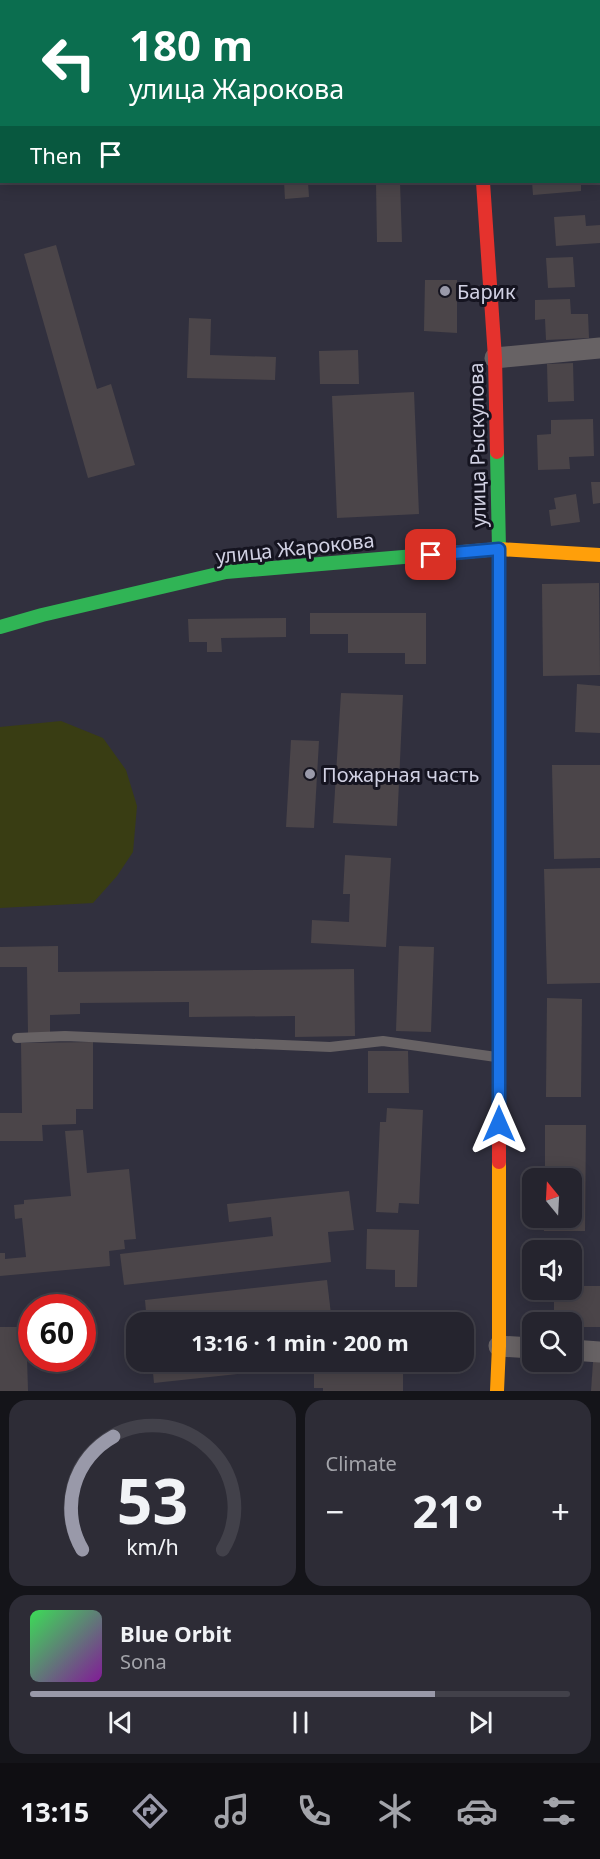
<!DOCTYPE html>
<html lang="en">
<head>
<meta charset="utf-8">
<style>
  :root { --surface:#25242e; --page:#2d2c36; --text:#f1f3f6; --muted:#a3a4aa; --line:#42414a; --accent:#9999a9 }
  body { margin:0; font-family:"Noto Sans",sans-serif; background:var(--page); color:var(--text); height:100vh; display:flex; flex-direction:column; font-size:22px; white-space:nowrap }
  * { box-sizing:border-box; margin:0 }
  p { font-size:20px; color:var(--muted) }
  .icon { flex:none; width:33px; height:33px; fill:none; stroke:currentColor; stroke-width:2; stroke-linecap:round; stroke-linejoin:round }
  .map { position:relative; height:1391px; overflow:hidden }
  .panel { display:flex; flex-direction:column; gap:9px; padding:9px; background:#141419; flex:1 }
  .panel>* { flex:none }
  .top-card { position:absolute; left:0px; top:0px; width:600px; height:183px; box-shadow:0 3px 15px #0003,0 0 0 2px var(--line); background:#0b6e4f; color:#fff; overflow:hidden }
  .needle { width:39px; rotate:342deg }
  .controls { position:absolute; left:522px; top:1168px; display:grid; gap:12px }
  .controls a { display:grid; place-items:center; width:60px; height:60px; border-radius:12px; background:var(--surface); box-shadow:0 3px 15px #0003,0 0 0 2px var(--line); font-size:30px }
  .speed { position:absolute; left:18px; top:1294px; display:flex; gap:12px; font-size:30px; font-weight:700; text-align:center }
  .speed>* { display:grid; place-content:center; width:78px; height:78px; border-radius:50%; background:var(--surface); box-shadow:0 3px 15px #0003,0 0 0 2px var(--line); line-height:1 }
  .speed .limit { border:9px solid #d22; background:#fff; color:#111 }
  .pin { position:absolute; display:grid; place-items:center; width:51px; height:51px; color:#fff; margin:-26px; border-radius:12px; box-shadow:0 3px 9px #0006 }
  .me { position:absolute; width:66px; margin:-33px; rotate:0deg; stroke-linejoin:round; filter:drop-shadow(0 0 4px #0008) }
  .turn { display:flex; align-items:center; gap:21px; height:126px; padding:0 30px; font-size:27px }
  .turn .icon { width:78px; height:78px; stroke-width:2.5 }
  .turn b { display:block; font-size:42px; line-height:51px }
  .then { display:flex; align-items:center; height:57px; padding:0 30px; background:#0003; gap:12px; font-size:22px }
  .big { font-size:45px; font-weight:700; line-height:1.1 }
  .panel .widget { flex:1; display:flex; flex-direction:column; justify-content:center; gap:9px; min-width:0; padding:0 21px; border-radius:18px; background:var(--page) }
  .panel .dial { align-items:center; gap:0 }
  .dial svg { height:156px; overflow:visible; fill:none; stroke:var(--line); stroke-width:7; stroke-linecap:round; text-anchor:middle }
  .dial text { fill:var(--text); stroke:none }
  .song { display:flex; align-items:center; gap:18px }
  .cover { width:72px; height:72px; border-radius:9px; background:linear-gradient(135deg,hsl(130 70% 55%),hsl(290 70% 35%)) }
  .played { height:6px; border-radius:3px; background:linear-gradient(90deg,var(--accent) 75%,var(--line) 75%) }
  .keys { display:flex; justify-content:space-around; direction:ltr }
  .heat { display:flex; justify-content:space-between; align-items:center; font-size:33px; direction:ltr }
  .panel .tiles { flex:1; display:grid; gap:9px; grid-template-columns:1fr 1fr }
  .widget:last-child { grid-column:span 2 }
  .trip { position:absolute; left:126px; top:1312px; width:348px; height:60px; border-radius:18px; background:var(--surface); box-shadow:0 3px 15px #0003,0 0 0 2px var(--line); font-weight:700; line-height:60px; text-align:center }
  .menu { display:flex; height:96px; justify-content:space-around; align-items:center; background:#0f0e12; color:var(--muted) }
  .menu .icon { width:42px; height:42px }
  .menu .active { color:var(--accent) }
  .menu b { font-size:27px; color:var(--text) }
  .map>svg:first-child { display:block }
  .green { fill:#393d13 }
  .building { fill:#4b4549 }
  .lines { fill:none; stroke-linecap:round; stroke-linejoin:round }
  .lane { stroke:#676264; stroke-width:10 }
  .street { stroke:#676264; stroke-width:21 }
  .fast { stroke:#30b455; stroke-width:14 }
  .slow { stroke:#ff9f0a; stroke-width:14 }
  .jam { stroke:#e5322d; stroke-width:14 }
  .route-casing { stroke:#114b97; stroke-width:15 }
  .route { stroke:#1a73e8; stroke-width:10 }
  .poi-dot { fill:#9999a9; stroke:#151420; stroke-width:2 }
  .labels { text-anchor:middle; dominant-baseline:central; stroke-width:6; stroke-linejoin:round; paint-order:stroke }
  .poi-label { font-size:20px; fill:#d1d1e3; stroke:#151420; text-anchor:start }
  .street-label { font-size:20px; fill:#d1d1e3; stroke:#151420 }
</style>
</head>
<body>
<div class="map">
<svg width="600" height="1391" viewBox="0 0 600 1391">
  <rect width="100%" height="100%" fill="#31303e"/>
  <path class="green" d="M61,721l42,17 23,32 11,36 -4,46 -16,24 -24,27 -93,5v-181z"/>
  <g class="building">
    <path d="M284,182h24l1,15 -24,2z"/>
    <path d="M376,182h24l2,60h-25z"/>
    <path d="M532,182h49v9l-48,4z"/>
    <path d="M585,215l1,11 14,-1v18l-44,3 -2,-29z"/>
    <path d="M56,245l41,144 14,-5 24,81 -47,13 -64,-224z"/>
    <path d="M573,257l2,30 -27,1 -2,-30z"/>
    <path d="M425,280h32v53l-33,-2z"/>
    <path d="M570,299l1,15h17l1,24 -43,2 -1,-21 -10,1v-20z"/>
    <path d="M189,318l22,1 -1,36 66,2 -1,23 -88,-2z"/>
    <path d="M358,350l1,34h-39l-1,-33z"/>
    <path d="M573,363l1,38 -26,1 -1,-38z"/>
    <path d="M414,392l5,122 -82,4 -5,-122z"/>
    <path d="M593,419l1,37 -25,1 1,12 -32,1 -1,-35 14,-1v-14z"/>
    <path d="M591,482h9v21l-7,1z"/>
    <path d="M576,494l4,28 -29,4 -2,-16 7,-1 -2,-11z"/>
    <path d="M599,583l1,92 -57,1 -1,-92z"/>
    <path d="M310,613h116v51h-21v-11h-57v-19h-38z"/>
    <path d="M286,618v19l-65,1 1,14h-15v-10h-18l-1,-23z"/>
    <path d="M577,684l23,2v47l-25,-1z"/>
    <path d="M341,693l62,2 -6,131 -64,-3z"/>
    <path d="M291,740l28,1 -5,87 -28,-1z"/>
    <path d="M552,765h48v93l-46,1z"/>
    <path d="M345,855l46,3 -5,89 -75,-4 1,-23 37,2 1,-28h-7z"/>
    <path d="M600,868v115l-53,1 -3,-115z"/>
    <path d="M58,946v26l296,-3 1,67 -60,1v-21l-106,1v-15l-109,1v11l-30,1v18h-22l-1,-66h-27v-20z"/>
    <path d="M399,946l35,1 -3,85 -35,-1z"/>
    <path d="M547,998l35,1 -1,98h-35z"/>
    <path d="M93,1042v67h-17v15l-34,1 1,16h-43v-28h22l-1,-70z"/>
    <path d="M368,1051h40l1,42h-41z"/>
    <path d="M387,1108l36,2 -4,94 -20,-1 -1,10 -22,-1 4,-90h6z"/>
    <path d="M545,1125h41l-1,106h-41v-13h28v-39h-27z"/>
    <path d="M83,1130l4,43 42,-4 7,70 -12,1 1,9 -16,2 1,15 -110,10v-23h5v6l21,-2 -4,-39 -7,1 -1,-14 10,-1v-4l47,-4 -6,-65z"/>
    <path d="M349,1191l5,39 -26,2 3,30 -207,23 -4,-31 153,-18 -2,-19 -42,5 -2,-18z"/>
    <path d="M367,1229l52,1 -2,57h-22v-17l-29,-1z"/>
    <path d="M327,1280l5,43h-185l-2,-23z"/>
    <path d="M572,1286h28v41h-28v-4h-18v-33h18z"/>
    <path d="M0,1327h26l2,64h-28z"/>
    <path d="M152,1362h152v5l-150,16z"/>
    <path d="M320,1362h83v29h-80v-3h-9v-20h6z"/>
    <path d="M593,1362h7v29h-9z"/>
  </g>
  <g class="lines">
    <path class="lane" d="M17,1038l48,-2 265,11 53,-6 113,16"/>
    <g class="street">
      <path d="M492,0l5,2"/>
      <path d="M435,2l6,-2"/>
      <path d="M598,6h2"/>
      <path d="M0,97h2"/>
      <path d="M495,358l105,-10"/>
      <path d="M499,1346l33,2"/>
      <path d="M572,1350l28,2"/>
    </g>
    <g class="fast">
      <path d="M497,452l2,97v370"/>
      <path d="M0,627l42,-12 184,-43 201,-17"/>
    </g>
    <g class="slow">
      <path d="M427,555l72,-6 101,6"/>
      <path d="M497,1391l2,-45v-184"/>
    </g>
    <g class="jam">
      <path d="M471,0v2"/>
      <path d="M483,182l12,176 2,94"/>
      <path d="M499,919v243"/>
    </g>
  </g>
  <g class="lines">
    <g class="route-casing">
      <path id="route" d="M431,555l68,-6v575"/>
    </g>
    <use href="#route" class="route"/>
  </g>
  <g class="poi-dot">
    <circle cx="445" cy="291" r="6"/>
    <circle cx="310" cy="774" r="6"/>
  </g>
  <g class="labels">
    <g class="poi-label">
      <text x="457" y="291">Барик</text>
      <text x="322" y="774">Пожарная часть</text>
    </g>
    <g class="street-label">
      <text transform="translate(477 445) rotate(-91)">улица Рыскулова</text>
      <text transform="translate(295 548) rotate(-6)">улица Жарокова</text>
    </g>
  </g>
</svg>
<div class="controls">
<a><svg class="needle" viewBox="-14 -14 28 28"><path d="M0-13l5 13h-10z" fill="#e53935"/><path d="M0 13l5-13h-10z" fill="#a3a4aa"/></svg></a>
<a><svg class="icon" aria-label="sound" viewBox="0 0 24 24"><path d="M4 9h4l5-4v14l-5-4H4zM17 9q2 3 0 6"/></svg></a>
<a><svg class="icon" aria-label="search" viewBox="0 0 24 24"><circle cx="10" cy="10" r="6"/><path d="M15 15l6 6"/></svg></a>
</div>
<div class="speed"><div class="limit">60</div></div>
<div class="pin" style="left:431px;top:555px;background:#d93025"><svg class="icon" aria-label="arrive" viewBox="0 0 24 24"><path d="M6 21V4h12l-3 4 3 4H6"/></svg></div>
<svg class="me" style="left:499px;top:1124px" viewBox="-20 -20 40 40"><path d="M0-17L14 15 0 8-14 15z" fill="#1a73e8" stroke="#fff" stroke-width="4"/></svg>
<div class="trip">13:16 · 1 min · 200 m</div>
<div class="top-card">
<div class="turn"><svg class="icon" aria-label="left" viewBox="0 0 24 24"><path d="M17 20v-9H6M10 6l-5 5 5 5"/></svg><div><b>180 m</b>улица Жарокова</div></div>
<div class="then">Then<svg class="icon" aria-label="arrive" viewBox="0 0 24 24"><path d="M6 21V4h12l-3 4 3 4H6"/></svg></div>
</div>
</div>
<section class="panel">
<div class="tiles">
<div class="widget dial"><svg viewBox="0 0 100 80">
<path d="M14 69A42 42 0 1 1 86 69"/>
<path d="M14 69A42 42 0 0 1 30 11" stroke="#9999a9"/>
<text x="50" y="56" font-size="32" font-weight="700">53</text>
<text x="50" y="72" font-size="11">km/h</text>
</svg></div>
<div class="widget"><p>Climate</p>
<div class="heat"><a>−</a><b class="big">21°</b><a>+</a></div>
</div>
<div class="widget">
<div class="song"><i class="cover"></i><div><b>Blue Orbit</b><p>Sona</p></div></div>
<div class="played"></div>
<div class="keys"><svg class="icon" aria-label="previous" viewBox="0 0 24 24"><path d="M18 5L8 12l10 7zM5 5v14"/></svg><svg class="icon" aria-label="pause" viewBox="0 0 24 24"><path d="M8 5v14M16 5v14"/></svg><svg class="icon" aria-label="next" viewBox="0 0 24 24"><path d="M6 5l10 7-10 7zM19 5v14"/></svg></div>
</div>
</div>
</section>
<nav class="menu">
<b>13:15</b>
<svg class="icon active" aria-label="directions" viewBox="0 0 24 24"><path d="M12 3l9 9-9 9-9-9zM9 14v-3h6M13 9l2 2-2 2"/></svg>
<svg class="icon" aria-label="music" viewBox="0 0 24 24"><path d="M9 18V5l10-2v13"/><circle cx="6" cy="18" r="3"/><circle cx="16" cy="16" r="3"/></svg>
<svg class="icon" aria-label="phone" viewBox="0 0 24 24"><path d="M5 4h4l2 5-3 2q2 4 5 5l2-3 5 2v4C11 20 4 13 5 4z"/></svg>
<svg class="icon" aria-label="climate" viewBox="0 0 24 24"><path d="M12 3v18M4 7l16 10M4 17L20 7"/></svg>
<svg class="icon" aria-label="car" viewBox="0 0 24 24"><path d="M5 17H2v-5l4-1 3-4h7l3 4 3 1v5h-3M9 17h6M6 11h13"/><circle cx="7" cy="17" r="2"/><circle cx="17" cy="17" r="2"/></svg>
<svg class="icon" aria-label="filters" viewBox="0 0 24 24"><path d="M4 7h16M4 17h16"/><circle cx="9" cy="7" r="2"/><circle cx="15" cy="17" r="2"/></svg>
</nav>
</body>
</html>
